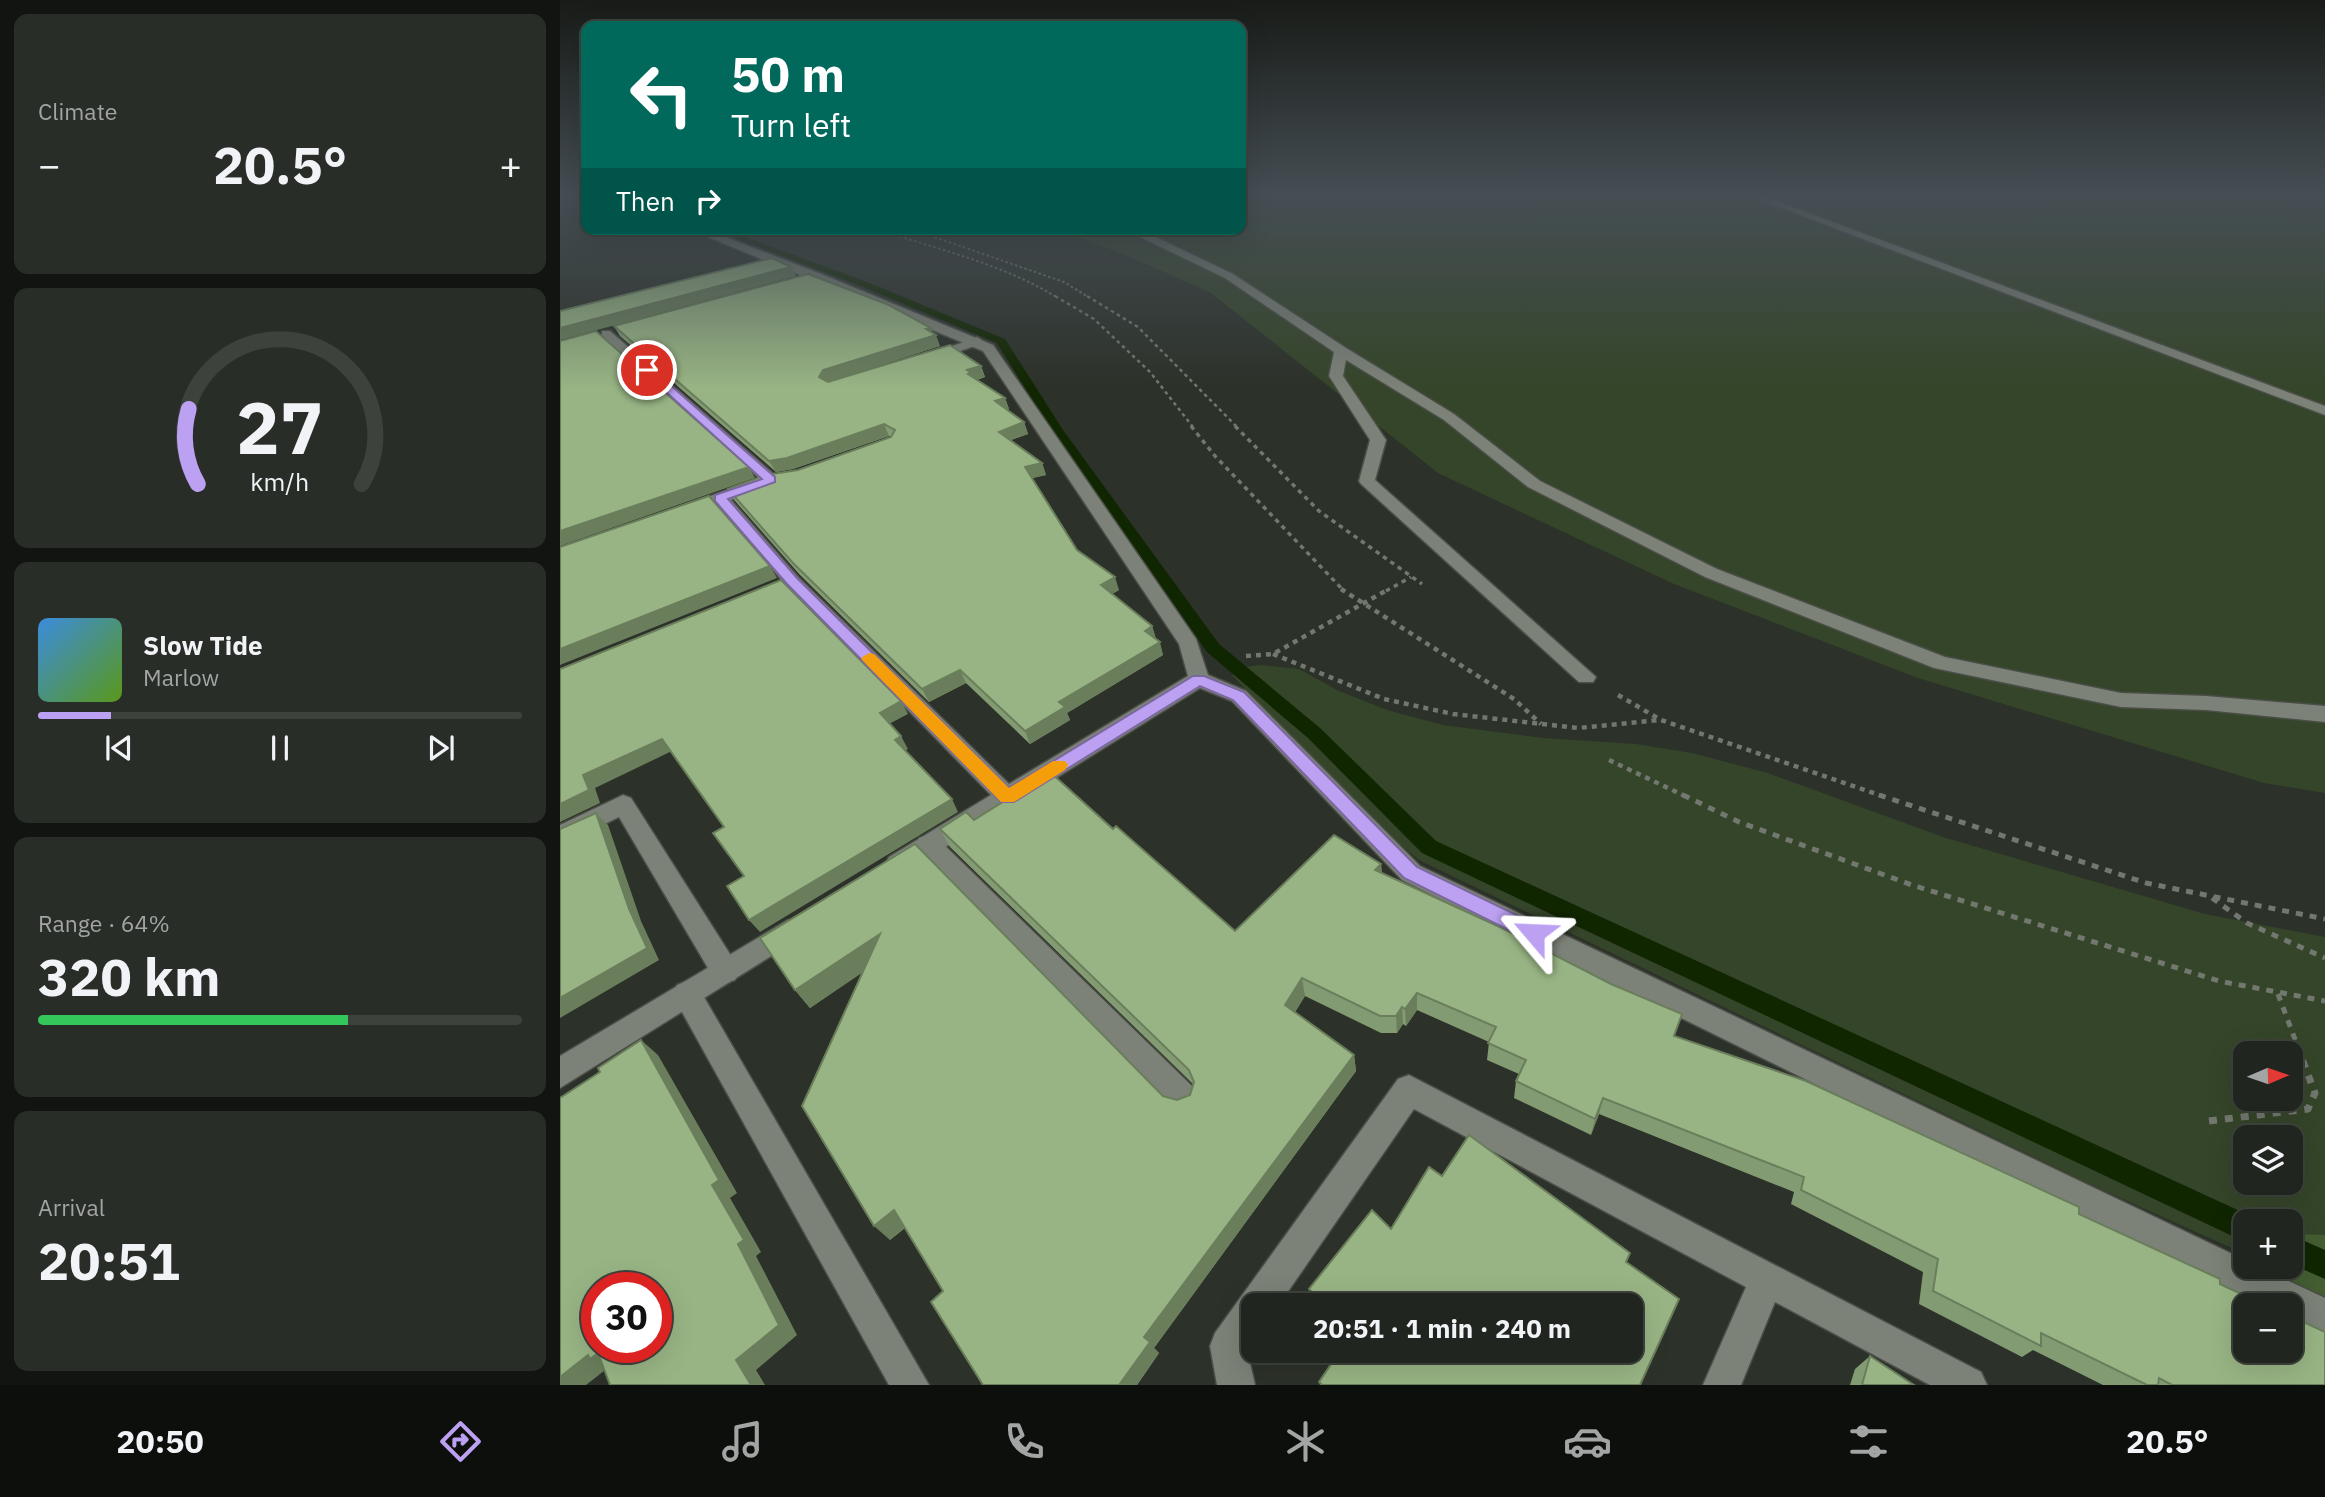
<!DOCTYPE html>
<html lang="en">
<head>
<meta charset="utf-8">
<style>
  :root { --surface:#21251f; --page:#292d28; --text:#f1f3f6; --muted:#a2a5a4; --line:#3e423d; --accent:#bca0f2 }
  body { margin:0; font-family:"IBM Plex Sans",sans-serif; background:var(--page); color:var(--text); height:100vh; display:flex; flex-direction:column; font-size:26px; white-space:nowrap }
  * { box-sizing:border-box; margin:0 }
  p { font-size:23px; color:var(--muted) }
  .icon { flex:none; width:38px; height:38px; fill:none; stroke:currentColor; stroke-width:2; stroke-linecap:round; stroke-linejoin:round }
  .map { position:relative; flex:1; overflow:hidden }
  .drawer { display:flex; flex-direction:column; gap:14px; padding:14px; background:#121411; width:560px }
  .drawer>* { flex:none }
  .guide { position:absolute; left:21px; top:21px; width:665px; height:214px; border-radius:14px; box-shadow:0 7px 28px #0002,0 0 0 2px var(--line); background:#00695c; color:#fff; overflow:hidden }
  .needle { width:46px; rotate:88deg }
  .fabs { position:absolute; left:1673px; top:1041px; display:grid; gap:14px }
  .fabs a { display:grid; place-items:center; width:70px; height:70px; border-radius:14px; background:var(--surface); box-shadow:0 7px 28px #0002,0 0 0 2px var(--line); font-size:35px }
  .speed { position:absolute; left:21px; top:1272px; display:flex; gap:14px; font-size:35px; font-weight:700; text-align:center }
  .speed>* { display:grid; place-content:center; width:91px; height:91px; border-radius:50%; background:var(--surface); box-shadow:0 7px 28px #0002,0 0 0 2px var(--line); line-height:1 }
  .speed .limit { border:10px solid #d22; background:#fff; color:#111 }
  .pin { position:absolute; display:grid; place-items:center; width:60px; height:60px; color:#fff; margin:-30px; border:4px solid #fff; border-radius:50%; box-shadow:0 2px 7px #0007 }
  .me { position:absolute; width:77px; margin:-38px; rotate:296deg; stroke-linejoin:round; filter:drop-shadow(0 0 5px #0008) }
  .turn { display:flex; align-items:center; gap:24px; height:147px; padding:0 35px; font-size:32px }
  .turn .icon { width:91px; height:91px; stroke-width:2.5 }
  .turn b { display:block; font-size:49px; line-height:60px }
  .then { display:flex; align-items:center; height:66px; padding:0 35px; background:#0003; gap:14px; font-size:26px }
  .big { font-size:52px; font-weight:700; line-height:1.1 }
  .drawer .widget { flex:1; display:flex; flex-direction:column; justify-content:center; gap:10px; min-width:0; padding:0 24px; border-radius:14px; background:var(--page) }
  .drawer .dial { align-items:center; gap:0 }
  .dial svg { height:182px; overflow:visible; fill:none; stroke:var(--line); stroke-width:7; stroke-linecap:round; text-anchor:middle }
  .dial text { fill:var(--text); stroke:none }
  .song { display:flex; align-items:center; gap:21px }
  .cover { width:84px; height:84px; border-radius:10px; background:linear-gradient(135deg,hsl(210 70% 55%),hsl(90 70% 35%)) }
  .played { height:7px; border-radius:4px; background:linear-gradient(90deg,var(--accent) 15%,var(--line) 15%) }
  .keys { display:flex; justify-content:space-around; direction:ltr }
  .heat { display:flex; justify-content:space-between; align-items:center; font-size:38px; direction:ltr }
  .charge { height:10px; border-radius:5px; background:linear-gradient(90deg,#34c759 64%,var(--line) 0) }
  .trip { position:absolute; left:681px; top:1293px; width:402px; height:70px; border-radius:14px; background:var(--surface); box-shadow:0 7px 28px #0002,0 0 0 2px var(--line); font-weight:700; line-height:70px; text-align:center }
  .dock { display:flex; height:112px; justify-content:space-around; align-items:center; background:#0d0f0c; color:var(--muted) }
  .dock .icon { width:49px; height:49px }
  .dock .on { color:var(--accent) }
  .dock b { font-size:32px; color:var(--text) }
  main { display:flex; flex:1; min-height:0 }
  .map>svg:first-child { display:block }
  .green { fill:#354529; fill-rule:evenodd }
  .forest { fill:#445d31 }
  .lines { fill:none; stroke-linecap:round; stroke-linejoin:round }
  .stream { fill:#102600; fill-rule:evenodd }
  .lane-casing { stroke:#4a4e47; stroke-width:3 }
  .street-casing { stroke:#4a4e47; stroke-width:3 }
  .path-far5 { stroke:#727770; stroke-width:2; stroke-dasharray:2.5 2.5; stroke-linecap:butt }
  .path-far4 { stroke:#727770; stroke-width:2.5; stroke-dasharray:3.5 3.5; stroke-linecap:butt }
  .path-far3 { stroke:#727770; stroke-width:3.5; stroke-dasharray:4.5 4.5; stroke-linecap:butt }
  .path-far2 { stroke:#727770; stroke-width:4.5; stroke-dasharray:5 5; stroke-linecap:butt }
  .path-far1 { stroke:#727770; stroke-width:5; stroke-dasharray:7 7; stroke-linecap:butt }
  .path { stroke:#727770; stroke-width:7; stroke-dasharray:8 8; stroke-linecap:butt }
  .lane { fill:#7c8278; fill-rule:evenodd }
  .street { fill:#7c8278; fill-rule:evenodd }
  .wall { fill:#839b72 }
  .shaded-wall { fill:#6a7e5c }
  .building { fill:#98b484; stroke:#6a7e5c; stroke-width:2; fill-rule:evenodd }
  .route { fill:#bca0f2; stroke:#7a689d; stroke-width:2 }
  .slow { fill:#f59e0b }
</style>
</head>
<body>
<main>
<section class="drawer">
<div class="widget"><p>Climate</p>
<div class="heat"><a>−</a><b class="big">20.5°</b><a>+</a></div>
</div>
<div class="widget dial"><svg viewBox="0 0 100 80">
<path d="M14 69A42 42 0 1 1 86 69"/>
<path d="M14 69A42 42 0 0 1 10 36" stroke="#bca0f2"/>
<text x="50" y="56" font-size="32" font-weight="700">27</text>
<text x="50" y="72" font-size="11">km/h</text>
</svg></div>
<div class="widget">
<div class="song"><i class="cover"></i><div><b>Slow Tide</b><p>Marlow</p></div></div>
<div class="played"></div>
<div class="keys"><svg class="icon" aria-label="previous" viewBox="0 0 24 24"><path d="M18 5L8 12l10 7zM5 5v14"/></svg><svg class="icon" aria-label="pause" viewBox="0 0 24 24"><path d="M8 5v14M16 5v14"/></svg><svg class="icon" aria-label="next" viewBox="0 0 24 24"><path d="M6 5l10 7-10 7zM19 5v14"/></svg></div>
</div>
<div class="widget"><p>Range · 64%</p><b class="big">320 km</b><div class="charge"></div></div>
<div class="widget"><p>Arrival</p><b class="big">20:51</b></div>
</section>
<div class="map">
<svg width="1765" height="1385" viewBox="0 0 1765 1385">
  <rect width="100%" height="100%" fill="#2c3129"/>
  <g class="green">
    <path d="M681,194h1084v599l-61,-10 -346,-105 -244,-94 -236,-111 -227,-180 -85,-38 -71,-26h186z"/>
    <path d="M700,665l39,4 38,21 50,20 56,15 100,13 93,6 56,9 76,20 175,64 262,77 120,23v353l-34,-23v-45h-46v32l-149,-67 -677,-327 -59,-49 -128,-136 13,-8zM1685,1054h46v45h-46zM1685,1138h46v45h-46z"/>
  </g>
  <path class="forest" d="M1731,1234l34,1v74l-72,-42h38z"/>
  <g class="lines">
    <g class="stream">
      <path d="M152,229h12l143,53 138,57 58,91 156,214 101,84 116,113 819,377 1,4h-11v20l-823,-389 -114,-115 -101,-86 -155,-221 -55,-88 -136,-57z"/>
      <path d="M1731,1235l34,15v29l-34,-15z"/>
    </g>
    <g class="lane-casing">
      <g id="lane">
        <path d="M1185,194h13l567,212v9z"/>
        <path d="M555,229l30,3 88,42 113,74 108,66 86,67 177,88 228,88 176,36 85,3 119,10v16l-119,-12 -85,-3 -187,-39 -229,-91 -177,-90 -84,-67 -98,-60 -3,16 43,64 -11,40 221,197 -3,5h-14l-218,-198 -2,-3 11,-41 -41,-64 5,-24 -109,-74 -87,-42z"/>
        <path d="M417,337l6,4 -2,3 -51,17 -7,-4z"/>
        <path d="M63,795l8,3 104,164 4,9 -4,9 -10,3 -10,-3 -96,-163 -59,29v-21z"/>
        <path d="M368,835l9,3 257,250 4,11 -4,11 -11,4 -11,-4 -253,-258 -3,-7 3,-7z"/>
        <path d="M127,981l10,4 232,400h-40l-212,-382 -4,-9 4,-9z"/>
      </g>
    </g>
    <g class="street-casing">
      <g id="street">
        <path d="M129,229h15l117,45 172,71 203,294 12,36 38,16 174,175 825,394v7h14l66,31v37l-34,-16v-13h-27l-862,-426 -170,-179 -32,-13 -293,183 -9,3 -9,-3 -4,-7 4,-7 102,-62 -205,-210 -69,-80 -30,10 -6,-1 -2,-4 2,-4 79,-27 -158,-142v-6h8l167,146 2,3 -2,3 -46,17 67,77 211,207 179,-108 -9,-32 -196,-293z"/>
        <path d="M228,920l9,4 4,8 -4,8 -237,148v-32z"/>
        <path d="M849,1075l572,297 6,13h-57l-155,-83 -34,83h-38l43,-98 -332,-178 -136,197h-25v35l-6,9 8,35h-38l-7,-39 5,-13 183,-254z"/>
      </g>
    </g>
    <g class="path-far5">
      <path d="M0,199l25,-5"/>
      <path d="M316,229c61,20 127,35 182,69"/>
      <path d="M351,229l153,53 26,16"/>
    </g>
    <g class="path-far4">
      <path d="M495,296l39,23 56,53 43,55"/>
      <path d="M527,296l51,31 99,100"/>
    </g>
    <g class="path-far3">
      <path d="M631,426l24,30 129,135"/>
      <path d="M675,426l84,85 103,73"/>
      <path d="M826,591l25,-14"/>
    </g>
    <g class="path-far2">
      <path d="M781,589l173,110 27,25"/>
      <path d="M713,654l111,45 69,15 125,14 81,-8"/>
      <path d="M686,656l27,-2 116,-65"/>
      <path d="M1058,695l43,25 224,77"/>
      <path d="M1049,760l78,37"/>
    </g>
    <g class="path-far1">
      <path d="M1123,795l56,27 173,63 307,96 106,20"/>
      <path d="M1319,795l267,88 179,36"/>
      <path d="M1652,898l35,25 78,35"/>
      <path d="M1718,994l24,64"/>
    </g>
    <path class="path" d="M1649,1121l99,-12 7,-16 -14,-37"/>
    <use href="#lane" class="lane"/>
    <use href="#street" class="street"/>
  </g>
  <g class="wall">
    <path d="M54,326l326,20 -112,36 153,-16 4,11 -8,3 28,18 4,11 -2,1 17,12 4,12 -17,6 31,23 4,12 -14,3 45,72 42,40 -7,4 40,32 4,13 7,16 -96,58 3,7 -40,24 -64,-61 -37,19 -129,-127 -65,-74 -7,-12 70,-19 93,-33 -2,-1 -96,33 -17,3 -156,-136z"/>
    <path d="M414,820l139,9 122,102 146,-67 1,10 292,162 405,178 141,70 105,101h-222l-70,-35 -11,7 -103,-53 4,-32 -132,-68 3,-12 -195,-78 -8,21 -77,-37 2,-17 3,-7 -32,-14 2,-18 -72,-32 -11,16 -3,-2 -6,9h-16l-76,-37 -10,16 59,43 2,16 -202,277 5,5 -22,32h-154l-40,-94 -38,-63 -15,12 -28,-268 -52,36 -15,-18 120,-146 248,252 14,4 13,-5 3,-11 -243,-237 -10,-18z"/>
    <path d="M882,1176l188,77 -4,9 14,123h-320l-1,-3 312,-76h-316l-1,-2 -5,-15 82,-60z"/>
    <path d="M1310,1356l44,29h-64l5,-16z"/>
  </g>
  <g class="shaded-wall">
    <path d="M231,267l5,9 -236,64v-12z"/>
    <path d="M371,328l3,8 2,-1 4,11 -112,36 -4,6 -5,-11 4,-7z"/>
    <path d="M421,366l4,11 -11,4 -2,4 -5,-15z"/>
    <path d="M445,398l4,11 -10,4 -4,-12z"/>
    <path d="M464,422l4,12 -25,9 -4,-11z"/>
    <path d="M324,424l5,12 -96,33 -17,3 -7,-11z"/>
    <path d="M482,463l4,12 -17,4 -4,-12z"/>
    <path d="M189,467l6,11 -195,68v-15z"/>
    <path d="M210,566l7,12 -217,87v-16z"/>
    <path d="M555,577l4,13 -14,7 -4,-12z"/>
    <path d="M592,626l4,13 -11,-8z"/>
    <path d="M600,642l3,13 -96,58 3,7 -40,24 -5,-13 34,-29z"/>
    <path d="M400,670l6,13 -37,19 -7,-13z"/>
    <path d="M341,701l7,13 -21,11 -7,-12z"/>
    <path d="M341,736l7,13 -6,3 -7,-12z"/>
    <path d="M102,739l10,12 -77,37 5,15 -40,19v-18l23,-29z"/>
    <path d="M392,799l6,13 -198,120 -11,-12z"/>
    <path d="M36,813l12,12 33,96 18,39 -99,58v-20l69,-89z"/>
    <path d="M821,864l1,18 -7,-12z"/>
    <path d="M320,934l13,18 -83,56 -15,-18z"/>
    <path d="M742,978l3,18 -16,26 -4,-17z"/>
    <path d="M857,993v17l-11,16 -1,-17z"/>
    <path d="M842,1007l1,17 -6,9 -1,-17z"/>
    <path d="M81,1040l17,15 79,138 -7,5 31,54 -5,4 41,79 -41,35 9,15h-14l-15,-25 2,-116 -26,-59z"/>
    <path d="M794,1055l2,16 -202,277 5,5 -22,32h-18l25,-48z"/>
    <path d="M1043,1098l-4,16 -8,21 4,-16z"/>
    <path d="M334,1210l15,14 -19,16 -16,-14z"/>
    <path d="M38,1353l11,14 -23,18h-26v-8l28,-22z"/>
  </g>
  <g class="building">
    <path d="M212,258l19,9 -231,61v-17z"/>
    <path d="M248,274l81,31 42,23 -5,1 10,6 -113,35 -4,7 9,5 122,-37 31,21 -14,4 4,3 -3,1 37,24 -10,3 29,21 -25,10 43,31 -17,4 52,83 38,27 -14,8 51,41 -7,5 15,11 -101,60 6,5 -40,24 -65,-61 -38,19 -129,-126 -65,-74 38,-14 32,-5 93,-33 4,-7 -11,-6 -97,34 -18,3 -155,-135z"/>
    <path d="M36,331l153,136 -189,64v-190z"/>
    <path d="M149,496l61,70 -210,83v-102z"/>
    <path d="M221,580l120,121 -21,12 21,23 -6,4 57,59 -203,121 -22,-34 17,-10 -31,-43 11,-6 -62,-88 -79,36 6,15 -29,14v-135z"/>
    <path d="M490,772l63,57 3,-3 119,105 99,-96 47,29 -6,6 127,58 109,56 71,30 -8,22 132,45 273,126v7l141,65v5l47,22h-22v45h46v-35l34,16v53h-153l-13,-7 -1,7h-11l-106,-52v13l-108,-55 5,-32 -137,-69 3,-13 -201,-79 -8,21 -79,-38 10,-21 -38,-17 8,-16 -79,-34 -12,16 -3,-2 -6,9h-16l-78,-38 -17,27 69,50 -210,282 6,5 -31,43h-136l-52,-83 12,-11 -49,-81 -20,16 -72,-120 78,-172 -85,56 -35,-52 155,-94 248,252 14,4 13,-5 4,-13 -5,-12 -249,-241 26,-17 8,8z"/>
    <path d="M36,813l33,96 18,39 -87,50v-169z"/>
    <path d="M81,1040l78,140 -7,5 32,55 -6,4 41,81 -43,35 15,25h-141l-12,-32 -8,6 -2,-4 -28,22v-279l40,-26 -2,-4zM37,1288h59v60h-59z"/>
    <path d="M909,1135l161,118 -4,9 53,37 -39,86h-318l-3,-3 21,-31h291v-45h-305l-17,-17 63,-79 19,19 38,-62 13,9z"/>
    <path d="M1310,1356l44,29h-52z"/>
  </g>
  <linearGradient id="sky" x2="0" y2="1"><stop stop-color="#181b17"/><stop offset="0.5" stop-color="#454e54"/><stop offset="1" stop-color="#454e54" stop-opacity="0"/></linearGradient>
  <rect width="1765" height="388" fill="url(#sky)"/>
  <path class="route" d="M84,368h7l124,109v5l-47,17 69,79 212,210 184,-112h11l40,16 173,175 124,60 3,6 -3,6 -7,3 -7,-3 -123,-61 -171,-178 -33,-14 -186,116h-13l-214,-218 -72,-83v-6l47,-16 -118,-107z"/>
  <path class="slow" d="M309,653l5,1 135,134 44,-27h12l3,4 -3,5 -51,32h-13l-138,-141 -2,-3z"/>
</svg>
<div class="fabs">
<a><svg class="needle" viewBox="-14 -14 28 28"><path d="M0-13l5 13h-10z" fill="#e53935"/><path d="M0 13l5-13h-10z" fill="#a2a5a4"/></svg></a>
<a><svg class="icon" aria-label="layers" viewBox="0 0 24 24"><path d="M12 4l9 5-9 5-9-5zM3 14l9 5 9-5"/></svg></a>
<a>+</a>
<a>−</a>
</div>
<div class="speed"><div class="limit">30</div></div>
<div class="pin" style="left:87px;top:370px;background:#d93025"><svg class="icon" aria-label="arrive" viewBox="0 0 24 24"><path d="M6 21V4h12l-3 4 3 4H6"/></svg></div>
<svg class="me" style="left:974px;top:933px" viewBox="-20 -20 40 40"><path d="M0-17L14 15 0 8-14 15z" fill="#bca0f2" stroke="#fff" stroke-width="4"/></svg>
<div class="trip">20:51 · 1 min · 240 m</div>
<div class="guide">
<div class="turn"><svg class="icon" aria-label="left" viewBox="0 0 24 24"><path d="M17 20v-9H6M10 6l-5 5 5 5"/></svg><div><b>50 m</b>Turn left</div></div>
<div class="then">Then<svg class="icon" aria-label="right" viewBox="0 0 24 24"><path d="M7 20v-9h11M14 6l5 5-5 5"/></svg></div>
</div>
</div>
</main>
<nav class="dock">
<b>20:50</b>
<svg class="icon on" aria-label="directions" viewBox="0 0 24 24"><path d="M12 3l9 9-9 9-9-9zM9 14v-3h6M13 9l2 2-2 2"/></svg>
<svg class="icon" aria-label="music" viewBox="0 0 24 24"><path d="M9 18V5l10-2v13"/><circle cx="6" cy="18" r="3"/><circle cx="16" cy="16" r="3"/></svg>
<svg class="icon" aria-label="phone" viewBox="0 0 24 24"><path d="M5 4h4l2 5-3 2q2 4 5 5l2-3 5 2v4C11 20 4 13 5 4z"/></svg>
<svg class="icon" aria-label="climate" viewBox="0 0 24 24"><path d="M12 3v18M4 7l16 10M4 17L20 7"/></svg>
<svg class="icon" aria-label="car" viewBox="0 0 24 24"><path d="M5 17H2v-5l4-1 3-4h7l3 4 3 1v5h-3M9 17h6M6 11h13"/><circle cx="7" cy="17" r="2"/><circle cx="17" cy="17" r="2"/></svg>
<svg class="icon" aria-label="filters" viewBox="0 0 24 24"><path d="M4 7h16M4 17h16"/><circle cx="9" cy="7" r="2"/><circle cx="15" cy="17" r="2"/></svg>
<b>20.5°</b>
</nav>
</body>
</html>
